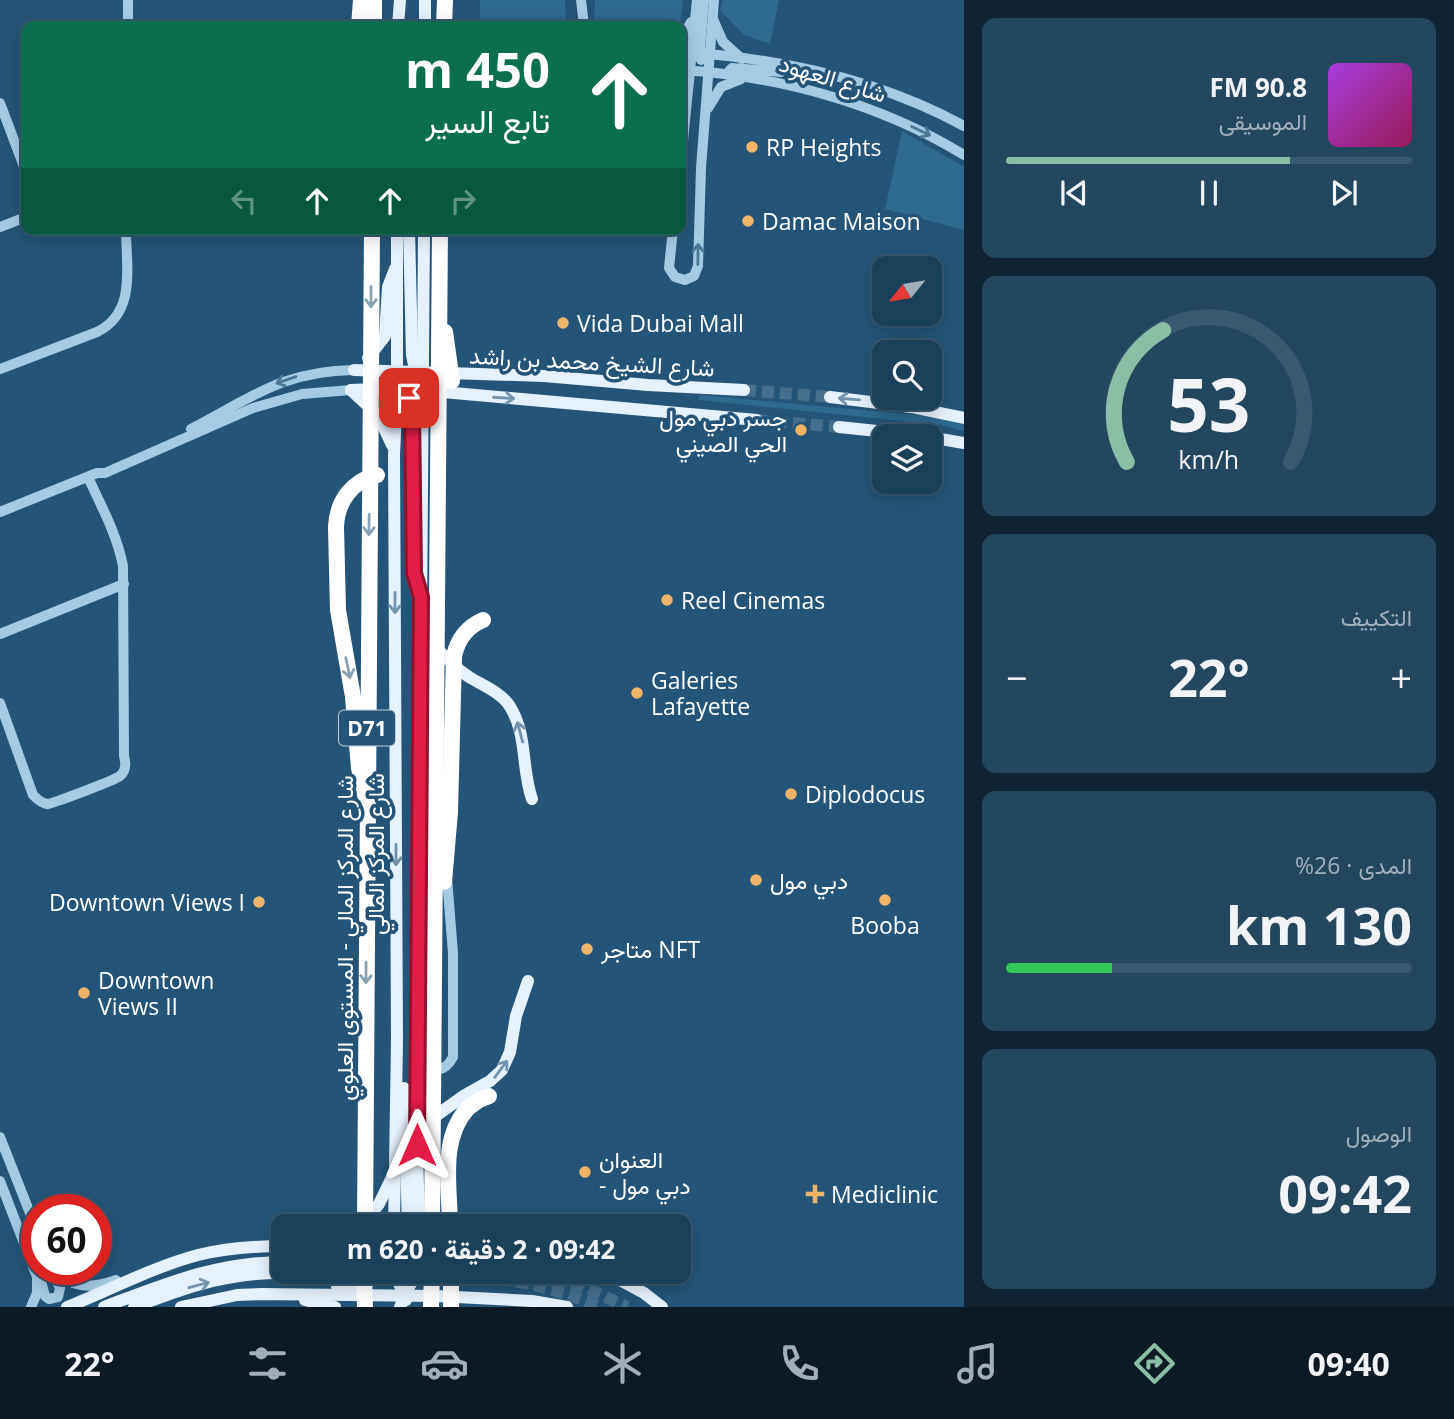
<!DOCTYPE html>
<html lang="ar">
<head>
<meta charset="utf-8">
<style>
  :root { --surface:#1b405a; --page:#244760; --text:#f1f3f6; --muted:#a0afbb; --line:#395970; --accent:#8abfa5 }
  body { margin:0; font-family:"Open Sans",Vazirmatn,sans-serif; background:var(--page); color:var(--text); direction:rtl; height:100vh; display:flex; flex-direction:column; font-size:26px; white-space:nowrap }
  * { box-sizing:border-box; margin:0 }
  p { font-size:23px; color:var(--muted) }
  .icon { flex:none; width:38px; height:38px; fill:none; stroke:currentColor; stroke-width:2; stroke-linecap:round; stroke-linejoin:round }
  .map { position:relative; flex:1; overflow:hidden; direction:ltr }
  .sheet { display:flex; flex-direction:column; gap:18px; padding:18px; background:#0f2332; width:490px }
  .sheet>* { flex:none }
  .banner { position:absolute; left:21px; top:21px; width:665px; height:214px; border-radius:14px; box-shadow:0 4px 18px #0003,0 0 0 2px var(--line); direction:rtl; background:#0b6e4f; color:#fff; overflow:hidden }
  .needle { width:46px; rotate:240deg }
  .fabs { position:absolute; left:872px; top:256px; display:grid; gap:14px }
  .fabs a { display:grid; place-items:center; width:70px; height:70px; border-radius:14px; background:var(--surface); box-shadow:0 4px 18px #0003,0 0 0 2px var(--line); font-size:35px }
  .speed { position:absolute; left:21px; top:1194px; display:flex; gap:14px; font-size:35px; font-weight:700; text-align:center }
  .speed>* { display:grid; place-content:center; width:91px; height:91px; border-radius:50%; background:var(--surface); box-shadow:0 4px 18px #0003,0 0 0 2px var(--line); line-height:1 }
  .speed .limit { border:10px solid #d22; background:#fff; color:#111 }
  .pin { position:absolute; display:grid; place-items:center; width:60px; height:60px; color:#fff; margin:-30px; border-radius:14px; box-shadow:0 4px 10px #0006 }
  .me { position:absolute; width:77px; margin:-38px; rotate:0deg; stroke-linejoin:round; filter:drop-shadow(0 0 5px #0008) }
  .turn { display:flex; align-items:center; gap:24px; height:147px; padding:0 21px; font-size:32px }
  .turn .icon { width:91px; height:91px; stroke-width:2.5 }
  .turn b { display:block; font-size:49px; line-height:60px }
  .lanes { display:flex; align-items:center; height:66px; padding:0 21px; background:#0003; justify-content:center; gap:35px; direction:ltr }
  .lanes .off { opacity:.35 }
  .big { font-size:52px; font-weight:700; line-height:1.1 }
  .sheet .widget { flex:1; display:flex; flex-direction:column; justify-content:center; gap:10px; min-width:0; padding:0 24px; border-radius:14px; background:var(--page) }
  .sheet .dial { align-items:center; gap:0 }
  .dial svg { height:182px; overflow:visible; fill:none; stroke:var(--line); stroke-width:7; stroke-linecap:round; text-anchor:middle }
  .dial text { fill:var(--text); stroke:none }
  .song { display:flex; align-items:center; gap:21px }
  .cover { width:84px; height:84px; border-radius:10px; background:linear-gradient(135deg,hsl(280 70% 55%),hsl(330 70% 35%)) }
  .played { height:7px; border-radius:4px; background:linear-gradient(90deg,var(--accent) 70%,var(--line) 70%) }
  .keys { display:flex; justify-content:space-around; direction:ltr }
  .heat { display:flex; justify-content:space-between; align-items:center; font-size:38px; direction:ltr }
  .charge { height:10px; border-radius:5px; background:linear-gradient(90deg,#34c759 26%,var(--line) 0) }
  .trip { position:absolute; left:271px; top:1214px; width:420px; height:70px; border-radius:14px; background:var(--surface); box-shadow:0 4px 18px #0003,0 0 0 2px var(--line); font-weight:700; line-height:70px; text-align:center; direction:rtl }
  .menu { display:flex; height:112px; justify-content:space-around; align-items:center; background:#0b1a24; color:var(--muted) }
  .menu .icon { width:49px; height:49px }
  .menu .on { color:var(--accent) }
  .menu b { font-size:32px; color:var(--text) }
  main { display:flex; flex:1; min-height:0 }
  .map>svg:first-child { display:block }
  .green { fill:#2e6990 }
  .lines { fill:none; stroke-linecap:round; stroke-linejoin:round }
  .major-tunnel { stroke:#456e8c; stroke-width:12; stroke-dasharray:12 6; stroke-linecap:butt }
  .minor { stroke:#a5cbe4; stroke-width:10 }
  .major { stroke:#e5f1fc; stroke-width:12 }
  .highway { stroke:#fff; stroke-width:16 }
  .highway-bridge { stroke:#fff; stroke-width:16 }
  .oneway { stroke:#4b7898 }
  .oneway2 { stroke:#87a2b5 }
  .oneway3 { stroke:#7193ad }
  .route-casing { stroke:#92132f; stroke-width:18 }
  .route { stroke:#e11d48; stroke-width:12 }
  .poi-dot { fill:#eeb469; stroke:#245578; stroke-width:2.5 }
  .labels { text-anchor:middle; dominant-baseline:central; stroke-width:7; stroke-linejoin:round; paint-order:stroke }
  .shield { fill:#245578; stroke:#bdccd6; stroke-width:2 }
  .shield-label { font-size:21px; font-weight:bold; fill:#fff }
  .street-label { font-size:23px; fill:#fff; stroke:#245578 }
  .poi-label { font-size:23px; fill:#fff; stroke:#245578; text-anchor:start }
</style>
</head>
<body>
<main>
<section class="sheet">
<div class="widget">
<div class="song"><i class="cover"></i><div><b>90.8 FM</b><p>الموسيقى</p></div></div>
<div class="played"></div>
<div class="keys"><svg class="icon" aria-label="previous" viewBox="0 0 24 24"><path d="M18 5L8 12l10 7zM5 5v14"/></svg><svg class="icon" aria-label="pause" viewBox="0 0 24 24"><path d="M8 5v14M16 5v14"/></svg><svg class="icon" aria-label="next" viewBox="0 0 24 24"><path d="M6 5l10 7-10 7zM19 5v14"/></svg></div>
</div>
<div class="widget dial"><svg viewBox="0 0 100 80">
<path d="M14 69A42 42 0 1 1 86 69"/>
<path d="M14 69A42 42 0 0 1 30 11" stroke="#8abfa5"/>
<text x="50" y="56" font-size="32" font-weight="700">53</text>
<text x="50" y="72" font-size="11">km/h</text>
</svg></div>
<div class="widget"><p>التكييف</p>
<div class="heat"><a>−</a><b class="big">22°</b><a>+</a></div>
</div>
<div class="widget"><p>المدى · 26%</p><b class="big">130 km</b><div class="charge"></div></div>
<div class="widget"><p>الوصول</p><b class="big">09:42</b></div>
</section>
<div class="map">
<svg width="964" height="1307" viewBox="0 0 964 1307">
  <rect width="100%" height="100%" fill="#245578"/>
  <g class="green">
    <path d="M480,0h85l1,26h-86z"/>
    <path d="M595,0h88l-3,24 -2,2h-82l-2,-2z"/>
    <path d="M723,0h56l-9,44 -26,-9 -24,-25z"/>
    <path d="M902,131l62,36v63l-79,-21z"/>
    <path d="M699,395l229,21 36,7v8l-23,-6 -242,-25z"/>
  </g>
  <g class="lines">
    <g class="major-tunnel">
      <path d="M744,390l86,7"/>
      <path d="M757,420l82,7"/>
      <path d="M538,1272l51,17 38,18"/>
      <path d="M337,1273c93,1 176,-5 263,34"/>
    </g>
    <g class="minor">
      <path d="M581,0l3,26"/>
      <path d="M713,19l10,23 19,17"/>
      <path d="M128,26v-26"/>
      <path d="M681,40l10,-18"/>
      <path d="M681,52c97,6 197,27 283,74"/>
      <path d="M701,60l-1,-11 4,-49"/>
      <path d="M681,70c98,6 198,33 283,85"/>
      <path d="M732,76l-3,-5 3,-3 49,4"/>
      <path d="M0,103l26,69"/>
      <path d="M708,108l13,-21 20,-8"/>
      <path d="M681,161l16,-161"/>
      <path d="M0,227l26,-10"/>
      <path d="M673,229l-4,39 6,9 10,3 9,-4 4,-10 3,-98 13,-168"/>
      <path d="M0,369l97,-37c40,-20 29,-65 29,-103"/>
      <path d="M191,429c60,-31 91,-58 163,-59"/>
      <path d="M0,512l97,-39h8l148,-65 49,-14 49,-4"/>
      <path d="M0,634l124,-50"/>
      <path d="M0,703l33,92c4,4 8,8 14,9 5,0 68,-24 73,-28 6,-5 6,-13 4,-20l-1,-190c-6,-32 -22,-60 -35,-89"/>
      <path d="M418,1063c13,10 27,10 35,-6v-104l-6,-75"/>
      <path d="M0,1137l37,94"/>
      <path d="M0,1181l37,96v16l-6,14"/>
      <path d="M54,1269c17,20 38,20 62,11"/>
      <path d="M41,1281l4,15 4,3 9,-2 2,-9 -8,-16"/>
    </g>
    <g class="major">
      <path d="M398,26l2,-26"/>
      <path d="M425,26v-26"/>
      <path d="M409,229l3,126 5,24"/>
      <path d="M368,358l17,-22 3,-49 7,-18"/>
      <path d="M354,370l190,6 104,9 96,5"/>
      <path d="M402,383l10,23 2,115"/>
      <path d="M351,390l46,-2 360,32"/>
      <path d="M351,390l27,25 14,30"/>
      <path d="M830,397l81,10 53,11"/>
      <path d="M839,427l85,9"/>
      <path d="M929,437l35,6"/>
      <path d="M434,644c9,12 22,24 35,33 13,8 31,15 40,28 19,29 12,63 23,94"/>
      <path d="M404,1088l4,139"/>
      <path d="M430,1120l35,-25 25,-14 12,-11 8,-18 6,-36 12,-35"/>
      <path d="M362,1225l17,-21 14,-29"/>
      <path d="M394,1227l3,-187 -3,-585 3,-67v-159"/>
      <path d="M419,1227l-2,-82 7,-916"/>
      <path d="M394,1272l12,28"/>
      <path d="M605,1272l39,21 18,14"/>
      <path d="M337,1286l24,-1 29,-13"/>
      <path d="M305,1300l30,7"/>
      <path d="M67,1307c43,-17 86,-40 131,-52 28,-7 56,-9 86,-9"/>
      <path d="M104,1307c61,-23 113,-45 180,-45"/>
      <path d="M134,1307c33,-12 65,-25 99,-30 34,-6 69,-4 104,-4"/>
      <path d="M181,1307l56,-12 25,-1 175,2 95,5 35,6"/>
      <path d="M400,1307l9,-20 9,-15"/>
    </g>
    <g class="highway">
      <path d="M359,26l2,-26"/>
      <path d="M374,26v-26"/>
      <path d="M444,26l1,-26"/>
      <path d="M336,527l2,83 15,87 6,71 6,27"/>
      <path d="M468,1108l11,-8 10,-4"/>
    </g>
    <g class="highway-bridge">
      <path d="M445,332l7,49"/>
      <path d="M336,527c1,-26 16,-46 41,-52"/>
      <path d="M444,882l6,-70 4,-156c4,-18 13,-29 29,-36"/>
      <path d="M365,1227l7,-998"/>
      <path d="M432,1227l8,-998"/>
      <path d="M450,1227c0,-39 -11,-88 18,-119"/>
      <path d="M364,1272l1,35"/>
      <path d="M451,1273v34"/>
      <path d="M431,1307l1,-35"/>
    </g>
  </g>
  <defs><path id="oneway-shaft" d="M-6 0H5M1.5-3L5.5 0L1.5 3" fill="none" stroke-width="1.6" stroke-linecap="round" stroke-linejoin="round" transform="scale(1.75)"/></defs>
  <g class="oneway">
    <use href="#oneway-shaft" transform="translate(921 131) rotate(26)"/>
    <use href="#oneway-shaft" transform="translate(698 254) rotate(-89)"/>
    <use href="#oneway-shaft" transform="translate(286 380) rotate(161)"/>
  </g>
  <g class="oneway2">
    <use href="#oneway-shaft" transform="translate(371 297) rotate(90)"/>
    <use href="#oneway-shaft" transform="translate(369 525) rotate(91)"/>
    <use href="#oneway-shaft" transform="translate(348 668) rotate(78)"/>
    <use href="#oneway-shaft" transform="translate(366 973) rotate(90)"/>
  </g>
  <g class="oneway3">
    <use href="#oneway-shaft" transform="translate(504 398) rotate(4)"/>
    <use href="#oneway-shaft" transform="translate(849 399) rotate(-175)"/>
    <use href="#oneway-shaft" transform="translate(395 603) rotate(90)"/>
    <use href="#oneway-shaft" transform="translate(520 732) rotate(-105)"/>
    <use href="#oneway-shaft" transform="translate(396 855) rotate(90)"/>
    <use href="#oneway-shaft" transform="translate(501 1069) rotate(-53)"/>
    <use href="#oneway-shaft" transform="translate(199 1285) rotate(-15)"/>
  </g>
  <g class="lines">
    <g class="route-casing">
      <path id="route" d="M409,398l3,9 2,166 7,24 -4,548"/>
    </g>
    <use href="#route" class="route"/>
  </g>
  <g class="poi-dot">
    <circle cx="752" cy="147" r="7"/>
    <circle cx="748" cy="221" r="7"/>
    <circle cx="563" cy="323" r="7"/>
    <circle cx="801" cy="430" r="7"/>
    <circle cx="667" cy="600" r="7"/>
    <circle cx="637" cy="693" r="7"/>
    <circle cx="791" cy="794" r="7"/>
    <circle cx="756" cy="880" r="7"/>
    <circle cx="885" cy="900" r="7"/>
    <circle cx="259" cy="902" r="7"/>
    <circle cx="587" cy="949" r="7"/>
    <circle cx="84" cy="993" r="7"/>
    <circle cx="585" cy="1172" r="7"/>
    <path d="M811.5 1183.5h7v7h7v7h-7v7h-7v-7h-7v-7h7z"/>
  </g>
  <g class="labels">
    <rect class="shield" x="339" y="710.5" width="56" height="35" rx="5"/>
    <g class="shield-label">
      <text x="367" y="728">D71</text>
    </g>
    <g class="street-label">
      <text transform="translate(833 78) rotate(17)">شارع العهود</text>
      <text transform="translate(592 361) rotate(3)">شارع الشيخ محمد بن راشد</text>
      <text transform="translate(375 854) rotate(-90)">شارع المركز المالي</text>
      <text transform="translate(344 938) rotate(-90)">شارع المركز المالي - المستوى العلوي</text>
    </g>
    <g class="poi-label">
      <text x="766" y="147">RP Heights</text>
      <text x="762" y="221">Damac Maison</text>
      <text x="577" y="323">Vida Dubai Mall</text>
      <text x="787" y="417" text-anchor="end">جسر دبي مول<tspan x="787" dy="26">الحي الصيني</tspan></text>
      <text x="681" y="600">Reel Cinemas</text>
      <text x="651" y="680">Galeries<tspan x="651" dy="26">Lafayette</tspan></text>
      <text x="805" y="794">Diplodocus</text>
      <text x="770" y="880">دبي مول</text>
      <text x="245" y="902" text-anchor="end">Downtown Views I</text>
      <text x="885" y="925" text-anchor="middle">Booba</text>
      <text x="601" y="949">متاجر NFT</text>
      <text x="98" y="980">Downtown<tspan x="98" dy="26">Views II</tspan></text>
      <text x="599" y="1159">العنوان<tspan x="599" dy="26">- دبي مول</tspan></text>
      <text x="831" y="1194">Mediclinic</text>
    </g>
  </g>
</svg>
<div class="fabs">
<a><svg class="needle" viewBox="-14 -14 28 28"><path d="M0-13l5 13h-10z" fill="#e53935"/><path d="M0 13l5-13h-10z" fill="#a0afbb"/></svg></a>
<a><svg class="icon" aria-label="search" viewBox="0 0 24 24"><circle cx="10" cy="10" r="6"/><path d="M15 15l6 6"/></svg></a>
<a><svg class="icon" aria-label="layers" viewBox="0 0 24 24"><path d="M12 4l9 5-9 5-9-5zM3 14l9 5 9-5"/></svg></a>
</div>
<div class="speed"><div class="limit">60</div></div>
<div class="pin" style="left:409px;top:398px;background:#d93025"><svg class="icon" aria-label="arrive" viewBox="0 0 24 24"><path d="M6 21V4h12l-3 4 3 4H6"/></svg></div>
<svg class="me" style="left:417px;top:1145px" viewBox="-20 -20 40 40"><path d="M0-17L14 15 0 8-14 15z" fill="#e11d48" stroke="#fff" stroke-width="4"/></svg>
<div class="trip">09:42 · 2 دقيقة · 620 m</div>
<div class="banner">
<div class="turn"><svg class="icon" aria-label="ahead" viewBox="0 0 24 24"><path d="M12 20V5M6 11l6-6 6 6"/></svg><div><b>450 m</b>تابع السير</div></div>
<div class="lanes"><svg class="icon off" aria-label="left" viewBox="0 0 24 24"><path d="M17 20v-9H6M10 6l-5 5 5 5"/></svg><svg class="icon" aria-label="ahead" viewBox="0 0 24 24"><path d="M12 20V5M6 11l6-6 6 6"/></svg><svg class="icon" aria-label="ahead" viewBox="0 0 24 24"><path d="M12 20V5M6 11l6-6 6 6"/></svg><svg class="icon off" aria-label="right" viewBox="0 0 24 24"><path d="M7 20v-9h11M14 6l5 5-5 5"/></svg></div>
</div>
</div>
</main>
<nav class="menu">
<b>09:40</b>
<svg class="icon on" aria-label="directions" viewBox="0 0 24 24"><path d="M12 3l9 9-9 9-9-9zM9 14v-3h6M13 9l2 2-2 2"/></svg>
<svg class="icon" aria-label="music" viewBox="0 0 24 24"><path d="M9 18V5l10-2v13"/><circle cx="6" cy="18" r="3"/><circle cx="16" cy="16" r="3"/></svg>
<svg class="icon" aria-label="phone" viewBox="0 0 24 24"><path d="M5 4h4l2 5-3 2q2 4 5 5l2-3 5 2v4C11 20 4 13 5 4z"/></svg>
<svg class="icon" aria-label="climate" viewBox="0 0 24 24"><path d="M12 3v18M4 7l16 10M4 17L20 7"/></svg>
<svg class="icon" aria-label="car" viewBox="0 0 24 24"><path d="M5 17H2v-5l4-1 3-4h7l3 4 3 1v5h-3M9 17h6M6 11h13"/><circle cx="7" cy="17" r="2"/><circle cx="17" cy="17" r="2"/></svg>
<svg class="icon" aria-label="filters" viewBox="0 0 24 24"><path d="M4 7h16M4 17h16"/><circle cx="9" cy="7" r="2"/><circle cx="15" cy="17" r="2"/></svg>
<b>22°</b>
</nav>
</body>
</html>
